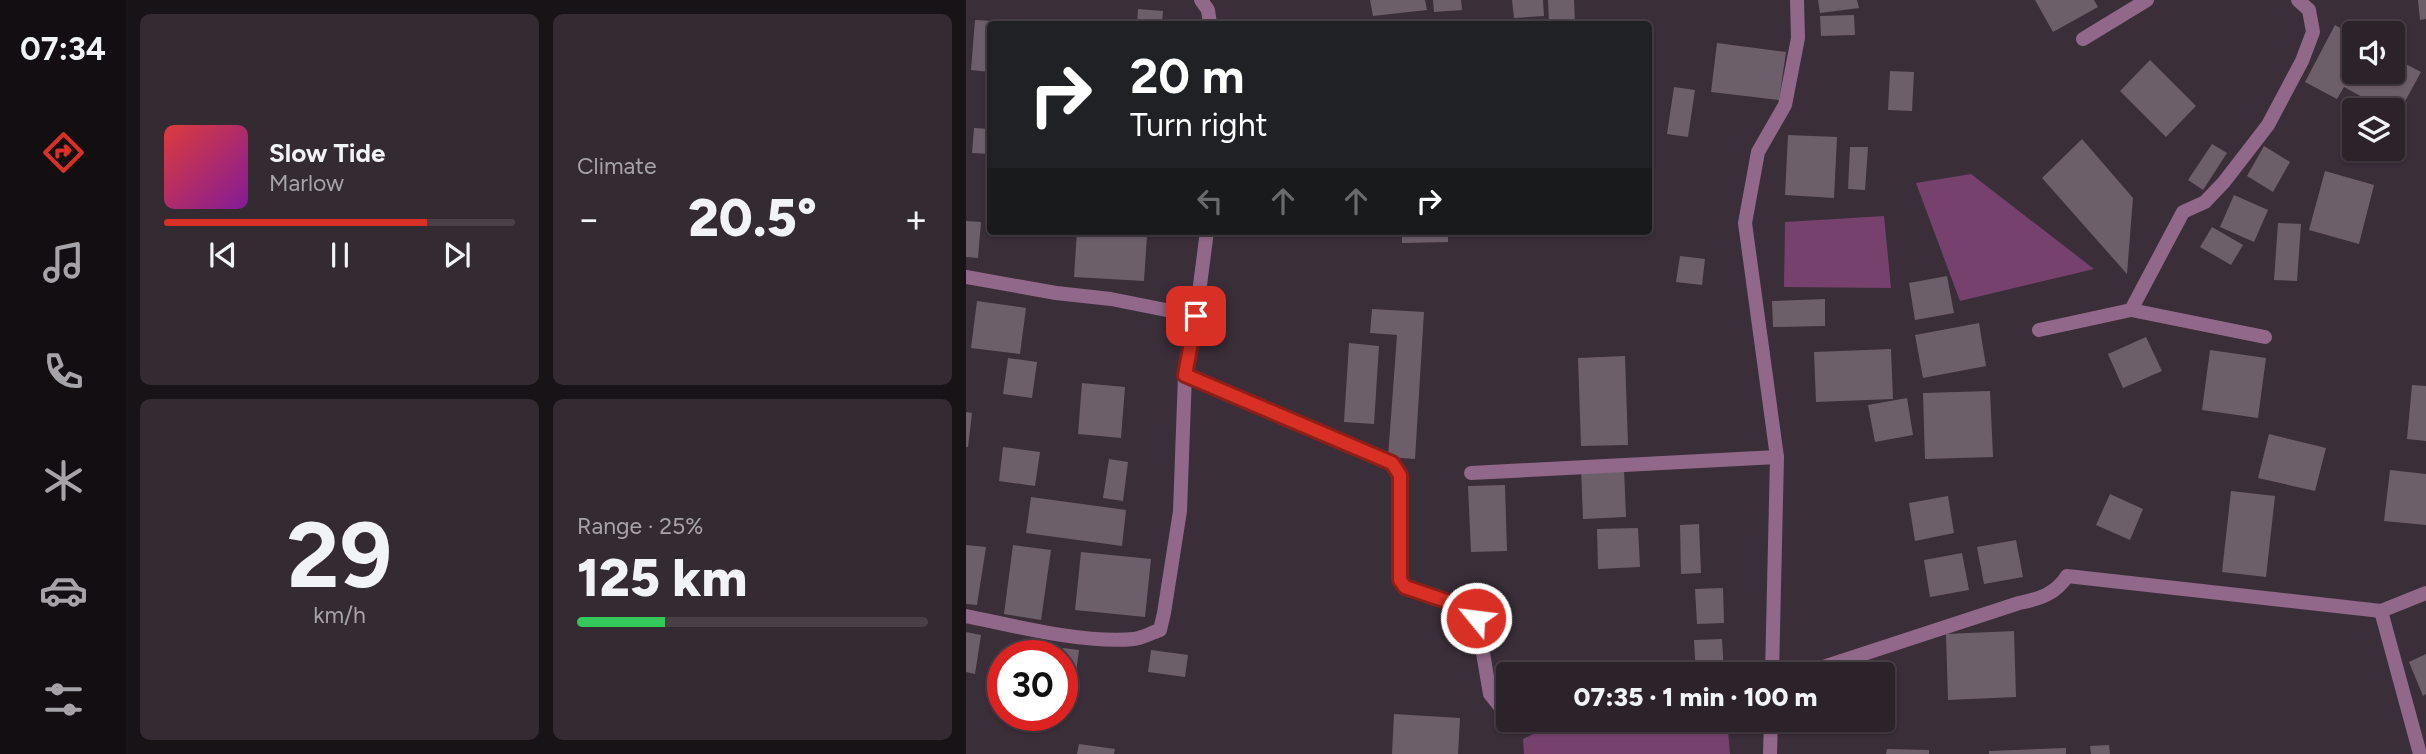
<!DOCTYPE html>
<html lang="en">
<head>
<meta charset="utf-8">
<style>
  :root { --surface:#2c222a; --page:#342a32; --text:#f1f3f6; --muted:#a6a4a8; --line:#483f47; --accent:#d93025 }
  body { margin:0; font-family:Figtree,sans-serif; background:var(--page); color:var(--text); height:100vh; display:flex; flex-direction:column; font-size:26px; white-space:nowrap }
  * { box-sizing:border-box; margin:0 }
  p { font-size:23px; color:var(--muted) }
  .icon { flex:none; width:38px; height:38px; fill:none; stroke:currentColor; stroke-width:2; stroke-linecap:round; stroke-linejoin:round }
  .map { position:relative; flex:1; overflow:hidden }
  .sheet { display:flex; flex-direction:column; gap:14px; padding:14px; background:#181317; width:840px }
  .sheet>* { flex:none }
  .guide { position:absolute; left:21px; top:21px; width:665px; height:214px; border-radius:7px; box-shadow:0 2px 5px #0004,0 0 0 2px var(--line); background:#202124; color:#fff; overflow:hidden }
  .buttons { position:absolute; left:1376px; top:21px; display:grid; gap:14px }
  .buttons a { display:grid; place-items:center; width:63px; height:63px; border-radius:7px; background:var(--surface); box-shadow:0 2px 5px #0004,0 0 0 2px var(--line); font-size:35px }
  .speed { position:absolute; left:21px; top:640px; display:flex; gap:14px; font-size:35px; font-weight:700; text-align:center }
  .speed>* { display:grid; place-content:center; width:91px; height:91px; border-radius:50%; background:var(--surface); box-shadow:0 2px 5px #0004,0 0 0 2px var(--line); line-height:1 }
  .speed .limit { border:10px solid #d22; background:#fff; color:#111 }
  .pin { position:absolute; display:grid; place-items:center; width:60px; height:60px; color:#fff; margin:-30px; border-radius:14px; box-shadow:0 4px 10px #0006 }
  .me { position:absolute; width:77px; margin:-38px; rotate:299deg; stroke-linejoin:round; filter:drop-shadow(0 0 5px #0008) }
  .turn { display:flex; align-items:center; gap:24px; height:147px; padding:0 28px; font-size:32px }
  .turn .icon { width:91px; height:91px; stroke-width:2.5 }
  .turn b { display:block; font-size:49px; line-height:60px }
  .lanes { display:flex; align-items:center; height:66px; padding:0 28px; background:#0003; justify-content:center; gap:35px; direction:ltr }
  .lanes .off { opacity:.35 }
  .big { font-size:52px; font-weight:800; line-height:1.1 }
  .sheet .widget { flex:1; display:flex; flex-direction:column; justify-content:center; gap:10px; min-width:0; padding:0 24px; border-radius:10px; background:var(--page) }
  .sheet .dial { align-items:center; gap:0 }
  .dial b { font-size:91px; line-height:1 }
  .song { display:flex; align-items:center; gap:21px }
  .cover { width:84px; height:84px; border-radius:10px; background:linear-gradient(135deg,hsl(0 70% 55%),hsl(290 70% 35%)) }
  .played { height:7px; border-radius:4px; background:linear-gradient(90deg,var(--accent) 75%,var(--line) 75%) }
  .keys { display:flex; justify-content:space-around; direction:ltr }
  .heat { display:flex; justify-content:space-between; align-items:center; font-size:38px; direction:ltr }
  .charge { height:10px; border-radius:5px; background:linear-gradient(90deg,#34c759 25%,var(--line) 0) }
  .sheet .tiles { flex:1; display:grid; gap:14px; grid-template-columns:repeat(2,1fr) }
  .trip { position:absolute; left:530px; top:662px; width:399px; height:70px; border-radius:7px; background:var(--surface); box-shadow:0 2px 5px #0004,0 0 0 2px var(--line); font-weight:800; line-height:70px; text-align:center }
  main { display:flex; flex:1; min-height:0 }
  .menu { display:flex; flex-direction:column; width:126px; justify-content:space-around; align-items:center; background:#120e11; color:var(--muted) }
  .menu .icon { width:49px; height:49px }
  .menu .current { color:var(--accent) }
  .menu b { font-size:32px; color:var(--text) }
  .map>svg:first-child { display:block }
  .water { fill:#77416e }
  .building { fill:#6d5f6a }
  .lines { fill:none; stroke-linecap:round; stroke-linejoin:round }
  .street { stroke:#916889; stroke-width:14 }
  .route-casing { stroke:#8d1f18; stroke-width:18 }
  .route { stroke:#d93025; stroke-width:12 }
</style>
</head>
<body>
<main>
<nav class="menu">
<b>07:34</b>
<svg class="icon current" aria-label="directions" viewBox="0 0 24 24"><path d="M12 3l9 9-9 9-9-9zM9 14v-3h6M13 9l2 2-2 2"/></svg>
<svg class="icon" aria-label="music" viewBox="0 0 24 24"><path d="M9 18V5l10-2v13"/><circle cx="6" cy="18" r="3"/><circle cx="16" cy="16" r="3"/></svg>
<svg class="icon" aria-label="phone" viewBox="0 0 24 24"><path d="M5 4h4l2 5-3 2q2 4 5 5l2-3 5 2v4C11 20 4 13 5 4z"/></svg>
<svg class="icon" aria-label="climate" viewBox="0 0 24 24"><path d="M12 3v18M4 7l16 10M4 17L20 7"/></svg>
<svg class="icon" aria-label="car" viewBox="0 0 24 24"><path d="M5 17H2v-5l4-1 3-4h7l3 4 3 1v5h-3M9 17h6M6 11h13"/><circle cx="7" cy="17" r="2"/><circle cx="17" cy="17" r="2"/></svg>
<svg class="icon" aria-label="filters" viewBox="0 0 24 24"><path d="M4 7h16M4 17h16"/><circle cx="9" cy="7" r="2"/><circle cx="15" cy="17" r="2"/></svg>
</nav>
<section class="sheet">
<div class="tiles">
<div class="widget">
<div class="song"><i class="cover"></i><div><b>Slow Tide</b><p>Marlow</p></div></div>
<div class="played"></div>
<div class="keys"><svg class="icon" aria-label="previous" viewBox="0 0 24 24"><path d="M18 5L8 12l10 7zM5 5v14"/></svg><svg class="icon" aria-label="pause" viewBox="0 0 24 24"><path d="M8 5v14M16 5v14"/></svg><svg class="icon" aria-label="next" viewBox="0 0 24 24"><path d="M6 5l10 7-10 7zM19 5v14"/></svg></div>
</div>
<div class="widget"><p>Climate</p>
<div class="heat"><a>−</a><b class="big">20.5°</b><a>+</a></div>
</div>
<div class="widget dial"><b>29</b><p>km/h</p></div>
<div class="widget"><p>Range · 25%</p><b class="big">125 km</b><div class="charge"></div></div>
</div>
</section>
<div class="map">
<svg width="1460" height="754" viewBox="0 0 1460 754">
  <rect width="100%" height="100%" fill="#3a2e38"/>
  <g class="water">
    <path d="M1005,174l123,95 -134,32 -44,-118z"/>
    <path d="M918,216l7,72 -107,-1 1,-65z"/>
    <path d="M599,719h162l3,35h-206l-1,-15z"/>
  </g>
  <g class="building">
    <path d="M404,0h55l2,10 -54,6z"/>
    <path d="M467,0h28l1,10 -28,2z"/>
    <path d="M546,0h31l1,16 -30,2z"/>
    <path d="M582,0h26l1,24h-26z"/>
    <path d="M852,0h39l2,8 -39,5z"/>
    <path d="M1069,0h59l4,7 -45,25z"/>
    <path d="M1452,0h8v19l-6,1z"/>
    <path d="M172,9l25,2 -1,13h-25z"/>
    <path d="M888,15l1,20 -34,1 -1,-20z"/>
    <path d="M9,20l36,2v2h-21v48l-19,-2z"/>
    <path d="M1369,25l19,11v36h38v-15l29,15 -24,44 -5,-2v-4h-6l-42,-23 -7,12 -32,-17z"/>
    <path d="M751,43l69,9 -7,48 -68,-8z"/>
    <path d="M1184,60l46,46 -30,31 -46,-46z"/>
    <path d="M924,71l24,1 -2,39 -24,-1z"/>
    <path d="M708,87l21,3 -7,47 -21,-3z"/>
    <path d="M8,128l16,1v25l-18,-1z"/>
    <path d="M822,135l49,2 -3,61 -49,-3z"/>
    <path d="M1116,139l51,59 -6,76 -85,-96z"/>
    <path d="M1246,144l15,9 -24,37 -15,-10z"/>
    <path d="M1298,146l26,16 -17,30 -26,-16z"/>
    <path d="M884,147h18l-3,43 -17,-1z"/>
    <path d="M1359,171l49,14 -15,59 -50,-14z"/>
    <path d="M1268,195l34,15 -14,32 -34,-15z"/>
    <path d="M0,221l15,1 -3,36 -12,-1z"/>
    <path d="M1312,223l23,1 -4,57 -23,-1z"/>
    <path d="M1246,227l31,18 -12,20 -31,-18z"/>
    <path d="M111,231l70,5 -3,45 -70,-4z"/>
    <path d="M436,231h46v11l-46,1z"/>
    <path d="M714,256l25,3 -3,26 -26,-3z"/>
    <path d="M981,276l7,37 -39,7 -6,-37z"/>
    <path d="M859,299v27l-52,1 -1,-26z"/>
    <path d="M11,301l49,7 -6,46 -49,-6z"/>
    <path d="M406,309l52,3 -9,147 -27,-2 9,-122 -27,-2z"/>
    <path d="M1013,323l7,43 -63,12 -8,-43z"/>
    <path d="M1180,337l16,34 -39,17 -15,-34z"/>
    <path d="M383,343l30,3 -5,78 -30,-2z"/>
    <path d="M925,349l2,50 -77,3 -2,-50z"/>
    <path d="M1244,350l56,8 -8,60 -56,-8z"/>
    <path d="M659,356l3,89 -47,1 -3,-88z"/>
    <path d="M42,358l29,4 -5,36 -29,-4z"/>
    <path d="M116,383l43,4 -4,51 -43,-4z"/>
    <path d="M1446,385l14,1v55l-19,-2z"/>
    <path d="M1024,391l3,66 -68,2 -2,-66z"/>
    <path d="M941,398l6,37 -38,7 -7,-37z"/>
    <path d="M0,412l6,1 -4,34h-2z"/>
    <path d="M1303,434l57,14 -11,43 -57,-13z"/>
    <path d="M37,447l37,5 -5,34 -36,-5z"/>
    <path d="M143,459l19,3 -5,39 -20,-3z"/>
    <path d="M658,468l2,49 -43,2 -2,-50z"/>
    <path d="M1424,470l36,4v51l-42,-4z"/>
    <path d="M539,485l2,66 -36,1 -3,-66z"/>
    <path d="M1265,491l44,5 -9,81 -44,-5z"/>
    <path d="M1144,494l33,15 -13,31 -34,-15z"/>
    <path d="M982,496l6,37 -39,8 -6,-38z"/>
    <path d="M65,497l95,13 -4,36 -96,-13z"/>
    <path d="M733,524l2,49 -20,1 -1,-49z"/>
    <path d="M672,528l2,39 -42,2 -1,-40z"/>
    <path d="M1050,540l7,37 -39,7 -7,-37z"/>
    <path d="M0,545l20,2 -9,58 -11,-1z"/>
    <path d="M47,545l38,5 -10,70 -37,-6z"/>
    <path d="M115,552l70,7 -6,58 -70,-7z"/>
    <path d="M996,553l7,37 -39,7 -6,-37z"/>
    <path d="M757,588l1,35 -27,1 -2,-35z"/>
    <path d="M1048,631l2,66 -68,3 -2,-66z"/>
    <path d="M0,632l15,3 -6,39 -9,-2z"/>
    <path d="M756,639l2,35h-28l-2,-34z"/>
    <path d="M97,648l16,2 -4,30 -13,-2z"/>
    <path d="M185,650l37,5 -3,22 -37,-5z"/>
    <path d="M1460,654v40l-3,2 -14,-34z"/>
    <path d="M428,714l66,4 -2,36h-66z"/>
    <path d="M113,744l36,5 -1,5h-37z"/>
    <path d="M1143,745l1,9h-19l-1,-8z"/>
    <path d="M1100,748v6h-77v-3z"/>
    <path d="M921,749l42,1v4h-43z"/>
  </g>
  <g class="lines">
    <g class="street">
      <path d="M235,0l7,10 2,14"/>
      <path d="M1117,39l64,-39"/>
      <path d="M0,277l90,16 55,6 85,17"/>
      <path d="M1165,310l134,27"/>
      <path d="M1073,330l92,-20 52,-98 22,-10 19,-20 44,-57 34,-64 11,-29 -4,-22 -11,-10"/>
      <path d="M219,375l207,88 8,12v105l5,7 65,22 7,9 13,76 15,19h3"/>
      <path d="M505,473l306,-16"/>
      <path d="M0,616c48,10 120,28 168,23 8,-1 17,-6 26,-9l4,-17 16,-102 5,-136 11,-59 11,-85"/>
      <path d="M806,674l5,-217 -32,-234 13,-71 27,-47 13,-67 -1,-38"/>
      <path d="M836,674l217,-71c20,-4 37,-9 48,-27l314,35"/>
      <path d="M804,754l1,-35"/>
      <path d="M1454,754l-39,-143 45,-18"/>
    </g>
  </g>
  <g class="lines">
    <g class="route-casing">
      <path id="route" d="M230,316l-11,59 207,88 8,12v105l5,7 65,22 6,9"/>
    </g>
    <use href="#route" class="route"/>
  </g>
</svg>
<div class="buttons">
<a><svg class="icon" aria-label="sound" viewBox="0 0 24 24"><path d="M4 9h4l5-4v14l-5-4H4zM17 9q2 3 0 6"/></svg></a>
<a><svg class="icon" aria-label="layers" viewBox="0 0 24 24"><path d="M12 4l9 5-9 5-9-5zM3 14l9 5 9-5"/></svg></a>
</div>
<div class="speed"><div class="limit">30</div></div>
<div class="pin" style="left:230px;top:316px;background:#d93025"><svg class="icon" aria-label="arrive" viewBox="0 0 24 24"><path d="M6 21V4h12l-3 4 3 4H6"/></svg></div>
<svg class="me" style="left:510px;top:618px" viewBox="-20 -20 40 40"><circle r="17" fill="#d93025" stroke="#fff" stroke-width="3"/><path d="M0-11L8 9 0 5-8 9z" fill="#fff"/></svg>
<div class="trip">07:35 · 1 min · 100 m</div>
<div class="guide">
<div class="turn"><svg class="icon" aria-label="right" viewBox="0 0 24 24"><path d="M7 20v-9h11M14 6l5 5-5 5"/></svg><div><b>20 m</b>Turn right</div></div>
<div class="lanes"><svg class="icon off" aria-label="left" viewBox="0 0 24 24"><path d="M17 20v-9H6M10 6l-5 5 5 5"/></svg><svg class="icon off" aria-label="ahead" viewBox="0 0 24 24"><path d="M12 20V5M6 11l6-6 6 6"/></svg><svg class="icon off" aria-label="ahead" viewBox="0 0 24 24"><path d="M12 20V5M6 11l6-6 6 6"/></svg><svg class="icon" aria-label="right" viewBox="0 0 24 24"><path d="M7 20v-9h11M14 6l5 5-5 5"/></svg></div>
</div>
</div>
</main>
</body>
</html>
